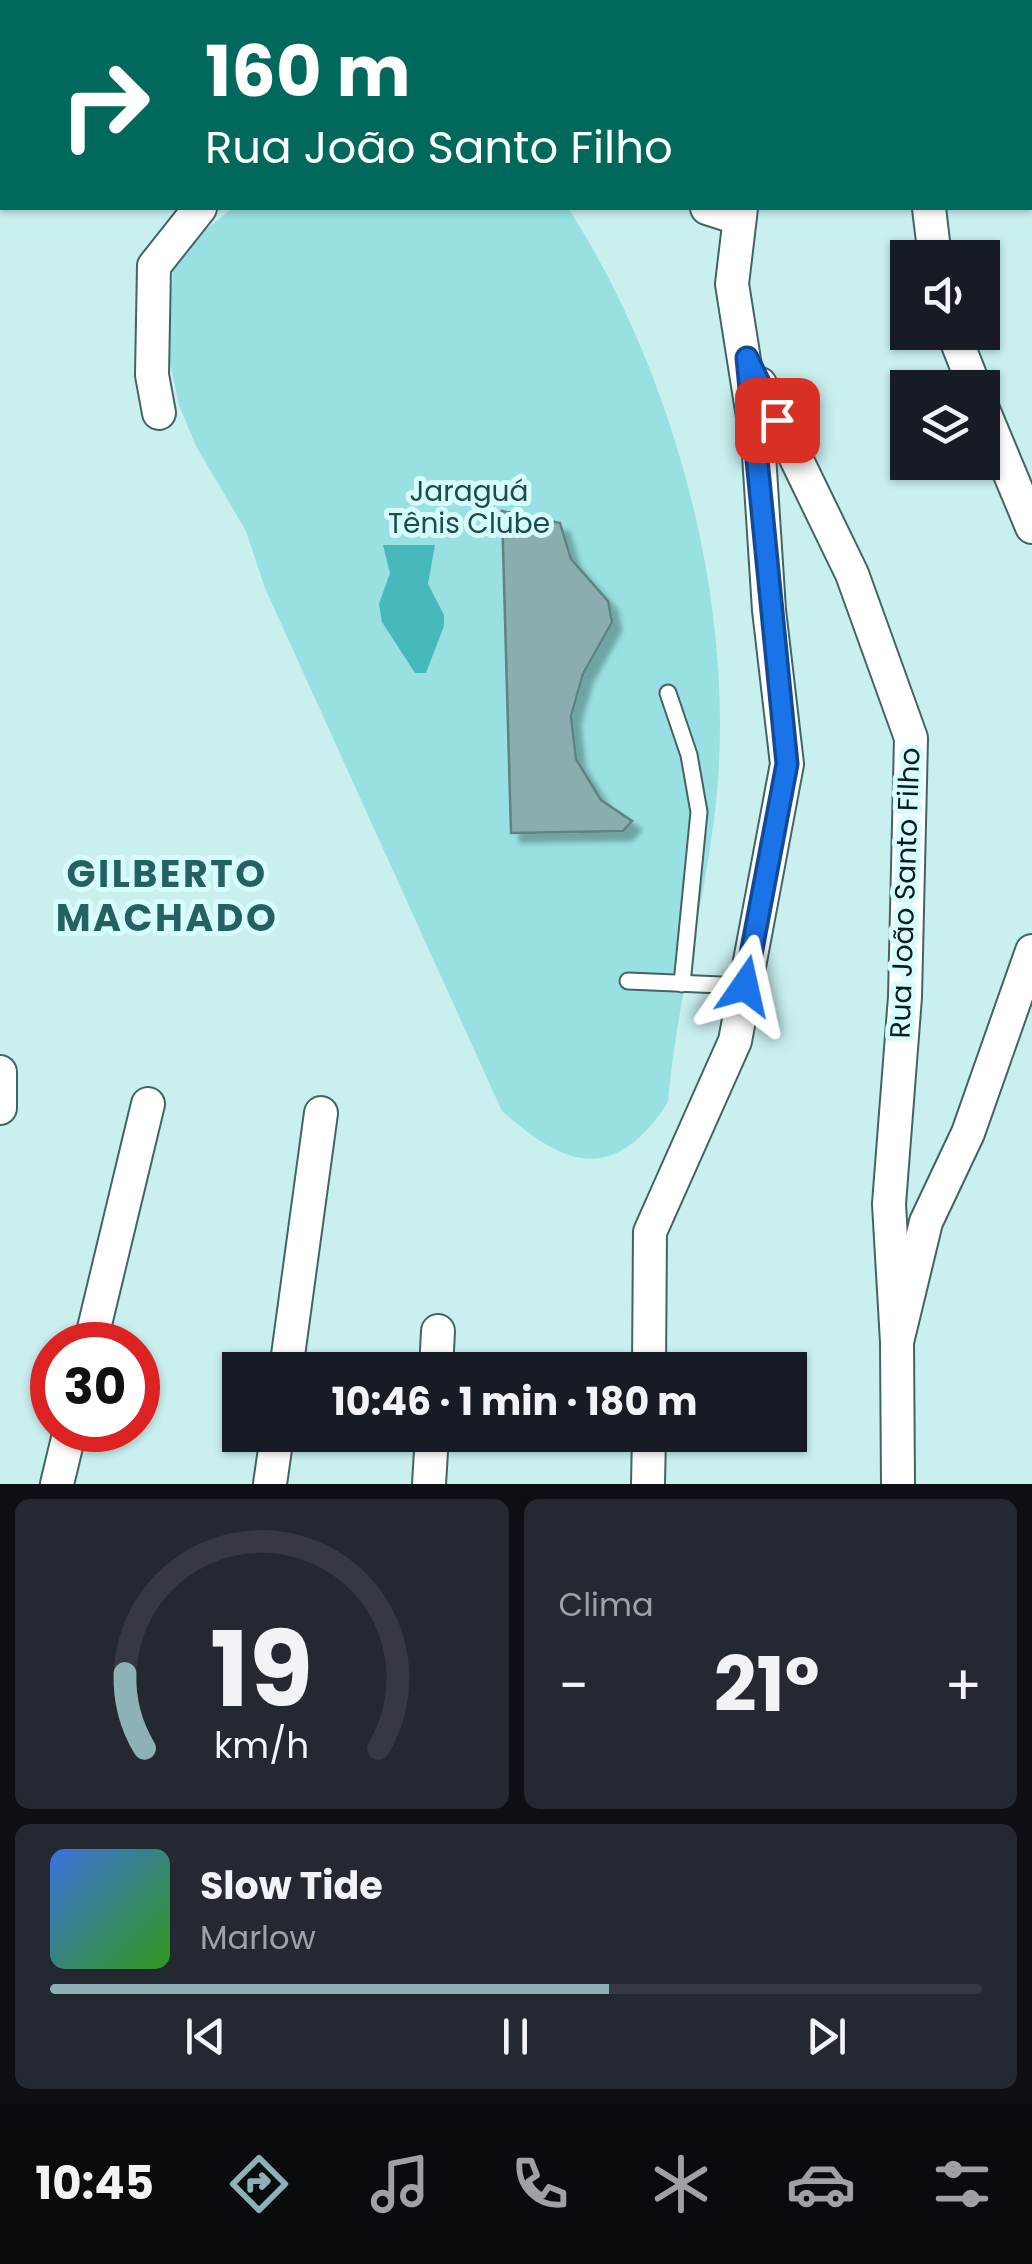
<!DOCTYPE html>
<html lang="pt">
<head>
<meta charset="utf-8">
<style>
  :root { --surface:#171b24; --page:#242831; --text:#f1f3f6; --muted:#9ea1a6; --line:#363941; --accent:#8db2b5 }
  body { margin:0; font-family:Poppins,sans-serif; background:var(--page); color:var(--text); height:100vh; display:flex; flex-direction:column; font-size:38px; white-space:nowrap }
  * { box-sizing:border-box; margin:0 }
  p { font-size:32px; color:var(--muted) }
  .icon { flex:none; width:55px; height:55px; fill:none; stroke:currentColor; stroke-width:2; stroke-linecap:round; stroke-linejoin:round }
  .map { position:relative; height:1484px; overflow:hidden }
  .side { display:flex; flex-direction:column; gap:15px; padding:15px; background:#0d0f14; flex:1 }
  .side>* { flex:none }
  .banner { position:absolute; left:0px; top:0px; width:1032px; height:210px; box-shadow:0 2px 8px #0004; background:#00695c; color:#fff; overflow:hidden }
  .tools { position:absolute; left:890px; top:240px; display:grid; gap:20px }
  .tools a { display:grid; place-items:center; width:110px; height:110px; border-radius:0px; background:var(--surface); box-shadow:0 2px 8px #0004; font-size:50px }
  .speed { position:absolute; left:30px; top:1322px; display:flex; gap:20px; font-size:50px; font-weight:700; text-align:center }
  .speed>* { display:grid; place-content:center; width:130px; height:130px; border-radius:50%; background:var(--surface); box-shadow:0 2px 8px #0004; line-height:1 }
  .speed .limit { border:15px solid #d22; background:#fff; color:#111 }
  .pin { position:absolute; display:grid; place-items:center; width:85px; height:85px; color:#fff; margin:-42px; border-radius:20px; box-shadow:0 5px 15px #0006 }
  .me { position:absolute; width:110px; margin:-55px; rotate:11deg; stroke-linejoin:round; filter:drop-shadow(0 0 8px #0008) }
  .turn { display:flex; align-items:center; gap:35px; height:210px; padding:0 40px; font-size:45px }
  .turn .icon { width:130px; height:130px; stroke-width:2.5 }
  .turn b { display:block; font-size:70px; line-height:85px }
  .big { font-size:75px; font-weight:700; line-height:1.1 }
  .side .tile { flex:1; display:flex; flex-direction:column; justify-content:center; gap:15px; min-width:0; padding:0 35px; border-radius:15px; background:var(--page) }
  .side .dial { align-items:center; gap:0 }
  .dial svg { height:260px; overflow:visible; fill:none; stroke:var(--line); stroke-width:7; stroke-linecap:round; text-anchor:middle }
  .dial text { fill:var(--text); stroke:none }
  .song { display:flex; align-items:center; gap:30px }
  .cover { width:120px; height:120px; border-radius:15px; background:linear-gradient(135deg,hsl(220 70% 55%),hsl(110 70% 35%)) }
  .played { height:10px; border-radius:5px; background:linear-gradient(90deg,var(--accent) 60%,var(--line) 60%) }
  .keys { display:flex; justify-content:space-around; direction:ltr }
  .heat { display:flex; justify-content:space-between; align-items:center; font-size:55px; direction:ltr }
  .side .tiles { flex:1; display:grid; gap:15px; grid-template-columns:1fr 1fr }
  .tile:last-child { grid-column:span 2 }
  .trip { position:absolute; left:222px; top:1352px; width:585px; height:100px; border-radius:0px; background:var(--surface); box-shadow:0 2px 8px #0004; font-weight:700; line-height:100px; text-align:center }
  .tabs { display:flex; height:160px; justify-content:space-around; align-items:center; background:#090b0e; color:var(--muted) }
  .tabs .icon { width:70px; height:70px }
  .tabs .current { color:var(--accent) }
  .tabs b { font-size:45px; color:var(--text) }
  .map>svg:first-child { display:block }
  .green { fill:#98e0e1 }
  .water { fill:#47b9bb }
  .building { fill:#8aaeae; stroke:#5f8282; stroke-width:2.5; filter:url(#shadow) }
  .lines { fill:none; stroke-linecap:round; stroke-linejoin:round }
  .service-casing { stroke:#436465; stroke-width:19 }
  .minor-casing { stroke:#436465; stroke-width:36 }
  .service { stroke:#fff; stroke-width:15 }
  .minor { stroke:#fff; stroke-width:32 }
  .route-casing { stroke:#114b97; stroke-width:25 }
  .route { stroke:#1a73e8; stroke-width:18 }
  .labels { text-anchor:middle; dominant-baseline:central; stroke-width:10; stroke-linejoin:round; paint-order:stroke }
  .park-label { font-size:28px; fill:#1b4d4e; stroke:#d6fcfc }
  .street-label { font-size:28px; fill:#0d1b1b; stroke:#d6fcfc }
  .district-label { font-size:38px; font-weight:bold; letter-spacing:2.5px; fill:#266162; stroke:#d6fcfc }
</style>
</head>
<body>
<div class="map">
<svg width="1032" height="1484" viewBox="0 0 1032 1484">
  <defs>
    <filter id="shadow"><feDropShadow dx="9" dy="9" stdDeviation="2.5" flood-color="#0004"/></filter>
  </defs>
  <rect width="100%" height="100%" fill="#c9efef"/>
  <path class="green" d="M233,208h335c103,160 164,380 150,571 -8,109 -41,215 -50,323 -53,82 -102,66 -166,9l-237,-523 -19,-57 -50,-85 -17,-41 -11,-52 5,-84 23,-32z"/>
  <path class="water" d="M383,545h52l-7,39 16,31v11l-18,47h-11l-33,-51 -3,-18 11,-31z"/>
  <path class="building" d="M502,511l58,12 11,36 37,42 4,21 -29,52 -12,42 5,43 25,41 31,21 -9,10 -112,2z"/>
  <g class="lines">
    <g class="service-casing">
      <g id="service">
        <path d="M668,693l21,62 10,57 -17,172"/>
        <path d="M628,981l117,5"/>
      </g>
    </g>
    <g class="minor-casing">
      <g id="minor">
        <path d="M263,2l4,-2"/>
        <path d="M826,2l2,-2"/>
        <path d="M998,2l2,-2"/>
        <path d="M0,169l2,-2"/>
        <path d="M707,208l31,10"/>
        <path d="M929,208l6,50"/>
        <path d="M953,332l22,56"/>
        <path d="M760,384l92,190 59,164 -6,259 -16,207 8,138"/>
        <path d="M982,407l50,120"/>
        <path d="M159,413l-7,-38 2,-109 46,-58"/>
        <path d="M0,1072v36"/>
        <path d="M90,1345l58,-241"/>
        <path d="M286,1370l35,-257"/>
        <path d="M436,1370l2,-39"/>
        <path d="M649,1370l1,-138 85,-191 52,-277 -18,-154 -10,-155 -27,-171 9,-76"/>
        <path d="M57,1484l13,-54"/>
        <path d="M270,1484l7,-49"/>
        <path d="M429,1484l3,-49"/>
        <path d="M648,1484l1,-49"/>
        <path d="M898,1484l-1,-142 29,-120 42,-89 64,-182"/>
      </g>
    </g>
    <use href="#service" class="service"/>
    <use href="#minor" class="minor"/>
  </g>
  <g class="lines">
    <g class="route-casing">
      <path id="route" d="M745,986l42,-222 -40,-406 30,62"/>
    </g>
    <use href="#route" class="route"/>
  </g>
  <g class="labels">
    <g class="park-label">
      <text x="469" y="491">Jaraguá<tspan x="469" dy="32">Tênis Clube</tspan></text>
    </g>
    <g class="street-label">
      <text transform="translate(905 893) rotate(-88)">Rua João Santo Filho</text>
    </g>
    <g class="district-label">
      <text x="167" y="873">GILBERTO<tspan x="167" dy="44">MACHADO</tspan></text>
    </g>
  </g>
</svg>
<div class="tools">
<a><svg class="icon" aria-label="sound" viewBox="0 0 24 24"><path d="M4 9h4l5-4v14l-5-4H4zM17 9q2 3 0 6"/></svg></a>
<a><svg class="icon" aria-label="layers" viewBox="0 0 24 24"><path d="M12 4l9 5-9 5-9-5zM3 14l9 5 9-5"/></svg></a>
</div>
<div class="speed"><div class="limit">30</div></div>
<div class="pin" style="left:777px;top:420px;background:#d93025"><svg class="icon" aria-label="arrive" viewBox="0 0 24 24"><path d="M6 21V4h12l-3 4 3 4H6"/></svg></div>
<svg class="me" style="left:745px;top:986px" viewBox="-20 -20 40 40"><path d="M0-17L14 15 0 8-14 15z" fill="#1a73e8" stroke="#fff" stroke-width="4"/></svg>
<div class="trip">10:46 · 1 min · 180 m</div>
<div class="banner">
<div class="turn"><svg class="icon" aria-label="right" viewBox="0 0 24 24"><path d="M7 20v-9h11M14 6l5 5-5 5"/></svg><div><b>160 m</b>Rua João Santo Filho</div></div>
</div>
</div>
<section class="side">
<div class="tiles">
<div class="tile dial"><svg viewBox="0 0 100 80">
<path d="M14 69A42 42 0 1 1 86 69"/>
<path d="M14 69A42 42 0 0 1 8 46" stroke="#8db2b5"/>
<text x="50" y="56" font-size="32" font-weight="700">19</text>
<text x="50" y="72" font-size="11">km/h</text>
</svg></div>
<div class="tile"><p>Clima</p>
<div class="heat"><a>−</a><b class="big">21°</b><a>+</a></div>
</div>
<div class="tile">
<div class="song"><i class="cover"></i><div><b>Slow Tide</b><p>Marlow</p></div></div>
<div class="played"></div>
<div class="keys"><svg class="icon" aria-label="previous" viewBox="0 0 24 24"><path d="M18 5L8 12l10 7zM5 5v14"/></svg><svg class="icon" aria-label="pause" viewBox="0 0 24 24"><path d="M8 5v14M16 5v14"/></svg><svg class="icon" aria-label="next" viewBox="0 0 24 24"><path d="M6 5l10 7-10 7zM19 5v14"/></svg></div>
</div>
</div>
</section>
<nav class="tabs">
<b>10:45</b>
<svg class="icon current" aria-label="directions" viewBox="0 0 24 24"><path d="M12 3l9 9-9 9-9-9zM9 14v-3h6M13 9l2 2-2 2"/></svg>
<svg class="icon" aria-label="music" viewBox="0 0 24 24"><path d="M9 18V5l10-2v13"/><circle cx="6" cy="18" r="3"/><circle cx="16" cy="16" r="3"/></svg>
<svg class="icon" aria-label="phone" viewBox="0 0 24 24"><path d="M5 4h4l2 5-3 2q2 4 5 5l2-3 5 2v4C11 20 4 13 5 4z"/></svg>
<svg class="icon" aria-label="climate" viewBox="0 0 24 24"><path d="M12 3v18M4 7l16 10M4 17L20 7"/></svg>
<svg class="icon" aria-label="car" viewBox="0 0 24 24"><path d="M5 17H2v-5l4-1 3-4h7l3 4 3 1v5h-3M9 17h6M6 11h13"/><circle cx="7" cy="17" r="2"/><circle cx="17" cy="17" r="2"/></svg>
<svg class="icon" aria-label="filters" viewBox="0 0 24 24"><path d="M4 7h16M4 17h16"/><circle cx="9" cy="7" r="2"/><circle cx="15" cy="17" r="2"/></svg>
</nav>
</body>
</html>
